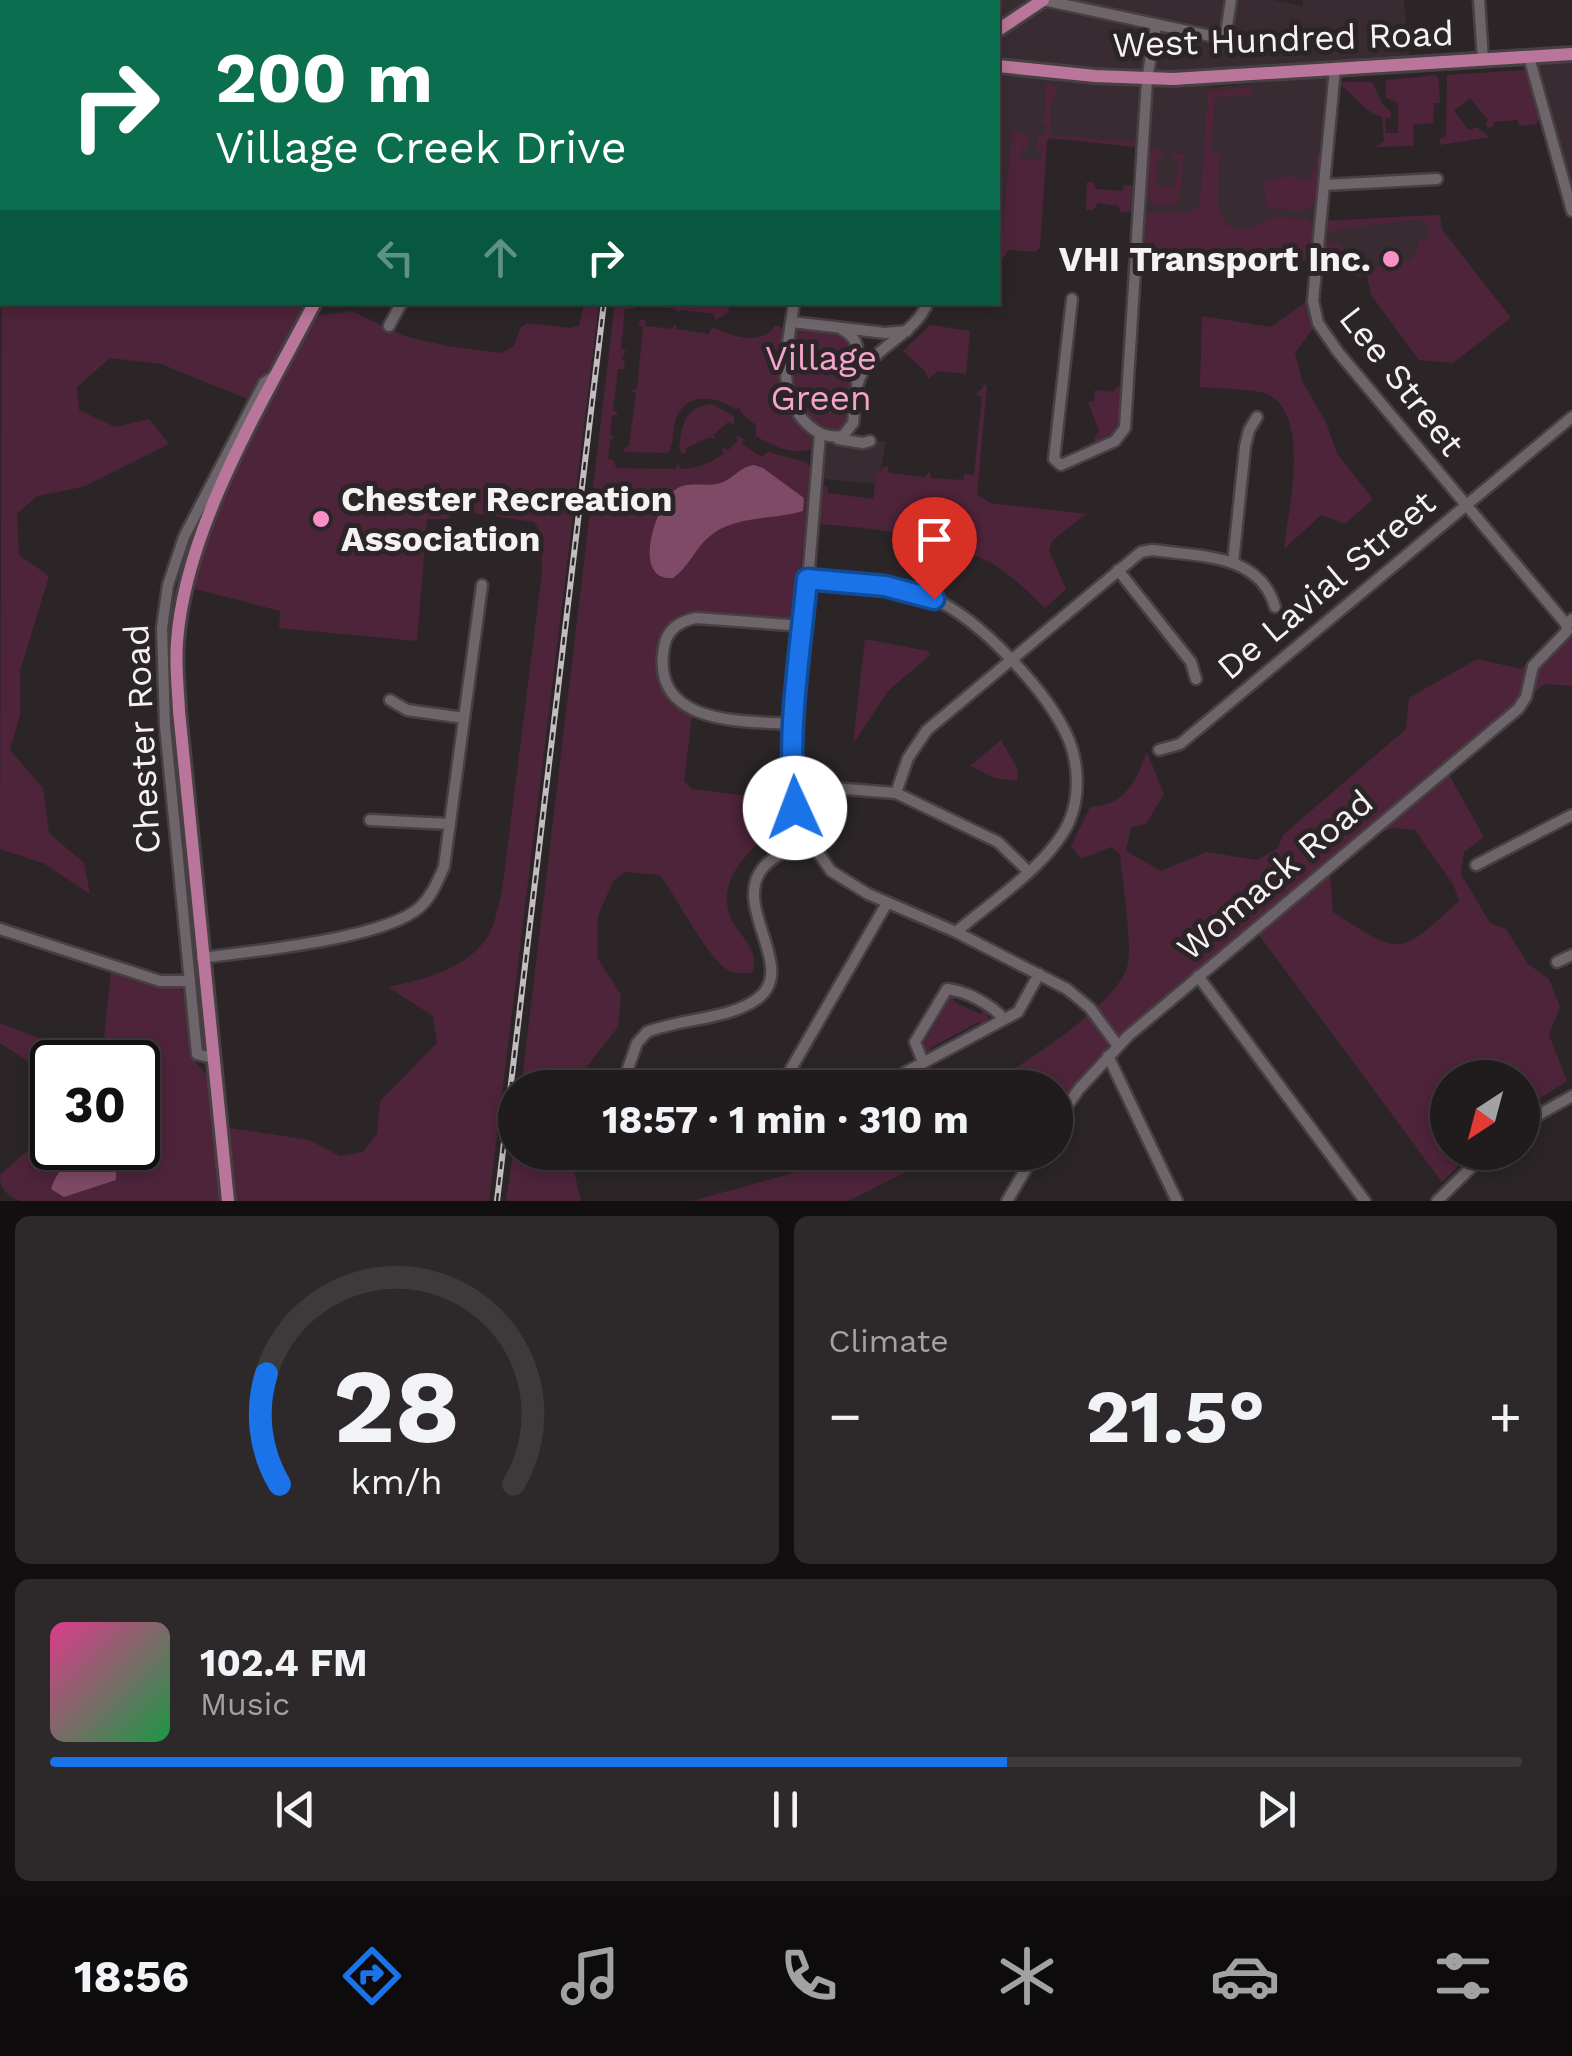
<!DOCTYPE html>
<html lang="en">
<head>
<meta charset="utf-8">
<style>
  :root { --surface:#201c1e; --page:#2d292b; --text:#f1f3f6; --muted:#a2a1a4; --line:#3d3a3c; --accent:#1a73e8 }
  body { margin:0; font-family:"Work Sans",sans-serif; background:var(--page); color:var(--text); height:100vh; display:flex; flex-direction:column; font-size:38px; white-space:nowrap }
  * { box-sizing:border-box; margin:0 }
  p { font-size:32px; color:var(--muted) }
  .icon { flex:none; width:55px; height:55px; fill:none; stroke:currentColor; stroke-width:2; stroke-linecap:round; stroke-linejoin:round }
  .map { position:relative; height:1201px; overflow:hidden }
  .panel { display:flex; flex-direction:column; gap:15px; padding:15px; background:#120f10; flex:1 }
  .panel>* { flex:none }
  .hud { position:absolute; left:0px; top:0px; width:1000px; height:305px; box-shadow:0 5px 15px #0003,0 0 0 2px var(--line); background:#0b6e4f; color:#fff; overflow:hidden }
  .needle { width:65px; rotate:216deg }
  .fabs { position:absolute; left:1430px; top:1060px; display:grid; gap:20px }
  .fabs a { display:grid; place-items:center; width:110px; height:110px; border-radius:50%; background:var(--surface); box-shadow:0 5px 15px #0003,0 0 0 2px var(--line); font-size:50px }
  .speed { position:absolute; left:30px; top:1040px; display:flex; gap:20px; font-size:50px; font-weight:700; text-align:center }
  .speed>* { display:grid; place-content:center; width:130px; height:130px; border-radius:50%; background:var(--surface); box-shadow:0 5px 15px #0003,0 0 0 2px var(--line); line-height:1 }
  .speed .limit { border:5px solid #111; border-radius:15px; background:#fff; color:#111 }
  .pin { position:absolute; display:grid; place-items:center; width:85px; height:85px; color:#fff; margin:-102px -42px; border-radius:50% 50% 50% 0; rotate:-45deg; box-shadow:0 0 10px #0007 }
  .pin .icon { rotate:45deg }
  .me { position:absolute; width:110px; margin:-55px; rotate:358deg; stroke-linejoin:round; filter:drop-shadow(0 0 8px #0008) }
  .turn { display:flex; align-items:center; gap:35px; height:210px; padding:0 50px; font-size:45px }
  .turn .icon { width:130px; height:130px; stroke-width:2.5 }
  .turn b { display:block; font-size:70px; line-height:85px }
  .lanes { display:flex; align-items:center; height:95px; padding:0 50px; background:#0003; justify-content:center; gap:50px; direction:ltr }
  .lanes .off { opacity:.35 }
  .big { font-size:75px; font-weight:700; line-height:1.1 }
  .panel .tile { flex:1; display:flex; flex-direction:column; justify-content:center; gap:15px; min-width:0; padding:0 35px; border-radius:15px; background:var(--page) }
  .panel .dial { align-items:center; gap:0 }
  .dial svg { height:260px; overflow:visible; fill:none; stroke:var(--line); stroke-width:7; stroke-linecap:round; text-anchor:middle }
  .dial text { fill:var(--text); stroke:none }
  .song { display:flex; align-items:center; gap:30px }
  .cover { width:120px; height:120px; border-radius:15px; background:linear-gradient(135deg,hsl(330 70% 55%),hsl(140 70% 35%)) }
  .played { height:10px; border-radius:5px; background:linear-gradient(90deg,var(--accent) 65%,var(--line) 65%) }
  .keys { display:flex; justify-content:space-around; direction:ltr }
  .heat { display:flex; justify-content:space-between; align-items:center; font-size:55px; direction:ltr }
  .panel .tiles { flex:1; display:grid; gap:15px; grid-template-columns:1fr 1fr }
  .tile:last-child { grid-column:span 2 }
  .trip { position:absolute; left:498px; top:1070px; width:575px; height:100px; border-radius:50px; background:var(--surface); box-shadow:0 5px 15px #0003,0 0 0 2px var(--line); font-weight:700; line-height:100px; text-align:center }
  .menu { display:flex; height:160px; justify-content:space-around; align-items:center; background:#0d0b0c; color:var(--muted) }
  .menu .icon { width:70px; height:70px }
  .menu .selected { color:var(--accent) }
  .menu b { font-size:45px; color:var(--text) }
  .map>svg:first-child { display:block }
  .built { fill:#382b31 }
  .green { fill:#4e243a }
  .water { fill:#7f4a65 }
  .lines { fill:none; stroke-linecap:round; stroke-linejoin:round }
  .minor-casing { stroke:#464043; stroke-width:15 }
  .major-casing { stroke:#464043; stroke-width:18 }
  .minor { stroke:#6d6569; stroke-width:10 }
  .major { stroke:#ba769a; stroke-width:12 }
  .rail-casing { stroke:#c2bdc0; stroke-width:6 }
  .rail { stroke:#2b2528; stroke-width:2.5; stroke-dasharray:8; stroke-linecap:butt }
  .route-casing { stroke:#114b97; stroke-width:25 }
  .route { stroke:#1a73e8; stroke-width:18 }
  .poi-dot { fill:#fa8fc7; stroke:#2b2528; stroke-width:4 }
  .labels { text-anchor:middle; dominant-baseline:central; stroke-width:10; stroke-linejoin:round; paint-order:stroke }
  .street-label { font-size:35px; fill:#f6f2f4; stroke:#2b2528 }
  .poi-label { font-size:35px; font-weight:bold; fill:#f6f2f4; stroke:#2b2528; text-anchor:end }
  .park-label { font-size:35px; fill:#f5a2cc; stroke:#2b2528 }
</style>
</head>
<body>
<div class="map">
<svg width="1572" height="1201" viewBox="0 0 1572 1201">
  <rect width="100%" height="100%" fill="#2b2528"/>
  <g class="built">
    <path d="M685,0h589l28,6 1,-6h101l6,62 -253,17 58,8 120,-11 -15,145 120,-6 3,16 -17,39 -59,6 -52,-2 1,-13 -111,-11 1,-32 -67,-5 4,-65 -93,-10 -5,5 -1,21 -46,74v-236z"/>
    <path d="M1572,55v154l-42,-152z"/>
    <path d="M820,434l66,8 -7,38 -4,4 -60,-6z"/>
  </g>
  <g class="green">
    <path d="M1523,70l6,5 12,41 -5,8 -17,2 -2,-6 -24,2v5l-5,1 -3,-3 3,-5 -18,-22 -16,13 15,19 7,-3 14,10 -50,8v-6l6,-3 1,-61z"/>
    <path d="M1436,75l3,5 1,23h-6l-1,20 -20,2 1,21 -39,1 9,-5 -2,-25c-18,-4 -28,-25 -44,-33l1,-2h33l11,23 8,7v5l-6,2 1,14h12v-30l-12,-5v-18z"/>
    <path d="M1046,83l12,4 -8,20 1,28 78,7 7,-5 2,10 -88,-9 -3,3 -7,106 -4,5 -28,-2 -9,15 -1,15v-47l4,-2 10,-99 2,-2 15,8 -1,9 -6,1 -1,11 20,2 1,-11 -6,-3 2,-11 8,-1 1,-11 -5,-2 4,-12z"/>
    <path d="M1252,87l-2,8 -35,2 -4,54 8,3 -1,55 10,17 15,4 33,-13 31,2 8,9 -3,33 -129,-13 -11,15 -31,-1 4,-49 47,-1 8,-9 8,-112z"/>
    <path d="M1160,150l5,4 -7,4 -2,26 13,3 7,-2 2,-26 -6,-2v-4l12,2 -5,45 -5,5h-19l-10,-11 3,-39 3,-5z"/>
    <path d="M1317,153h4l-7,52 -11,6 -36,-3 -3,-27 26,-5 20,5 1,-10h4z"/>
    <path d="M1087,182h6l3,7 26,2 2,-6h7l4,9 -3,17 -11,2 -3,-7 -20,-3 -5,7h-7z"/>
    <path d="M1440,215v12l71,91 -58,45 -34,-3 -48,-65 -4,-19 -49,-2 5,-33 16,3 4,7 18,-2 6,20 43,-9 8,-11 -1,-8 9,-2 4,-8 -7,-12 -87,11 -2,5 -11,-14z"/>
    <path d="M2,236v66l303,1 -2,9 -53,88 -89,-36 -51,-6 -33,29 2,23 36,17 34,-8 20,25 -86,43 -46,9 -20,18 2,41 30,21 -29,95v44l-10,35 33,38 6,45 35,30 6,31 -45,-30 -45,-15z"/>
    <path d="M1310,299l5,27 -20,27 7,28 24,41 11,32 36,45 -28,25 -24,-9 -37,34c4,-39 27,-131 -15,-154 -13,-7 -53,-6 -69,-8l2,-71 69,11z"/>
    <path d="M694,302l30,4 2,-3h4l-2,10 -12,7 -3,-6 -33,-4 -3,5 -1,-6 -41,-5 -2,5h-8l-4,39 5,3 -5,8 4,3 -1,7h-6l-5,41 6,4 -7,2 -2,19 5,2 -5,4 -2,18 6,1 2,8 60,1 2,-7 3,7c16,-1 30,-5 43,-16l-3,-6 7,3 10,-9 -2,-6 8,4 -2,5 20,13 6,-5 38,10 5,6 -15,147 -7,5c-45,-3 -128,-28 -131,38 -1,27 13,45 34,59l-8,64 8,8 82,10 7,27c-30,20 -71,58 -47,98 10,17 26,27 18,49 -8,0 -16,1 -23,-2 -22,-13 -51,-72 -69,-96l-35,-3 -12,9 -15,35 -1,41 24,38 -3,32 -47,60 -50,1 94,-785z"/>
    <path d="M584,303h15l-110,898h-256l-9,-74 85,13 31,16 23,-4 14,-18 3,-33 57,-58 -4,-27 -45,-29c36,-7 86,-20 103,-57 5,-11 8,-26 11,-39l40,-319 -1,-39 -7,-11 -78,-11 -8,8h-21l-10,122 -138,-13 1,-17 -92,-24 21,-70 88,-173 22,-29 33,-4 52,25 43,10 54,7 13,-7 7,-19 6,-4 43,5 9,-2z"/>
    <path d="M640,320h5l1,6 26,3 3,-5 2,5 32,5 3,-7c21,9 48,20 63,-1h5l5,8 -4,18 1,45 30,39 -1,13c-20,6 -37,-2 -55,-13v-11l-15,-12 -1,-5 -5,1c-20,-14 -51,-18 -60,13 -3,11 -1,22 -7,31l-43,-1 -2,-3 6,-3 7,-53 -6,-3 7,-1 6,-62 -5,-2z"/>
    <path d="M792,322l44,5 22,17 -11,88 -27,1 -31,-33z"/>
    <path d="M930,325l40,6 -4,43 -28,-3 -10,8 -3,-8 -22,-20z"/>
    <path d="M981,385h6l-10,109 13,9 96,11 -34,27 -3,9 17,39 -21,19c-16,-16 -34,-33 -54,-45 -49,-27 -120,-36 -175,-39l1,-33 4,-6 6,1 1,7 45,6 4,-26 5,-2 1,-5 5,1 1,6 36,4 4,-6 2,7 32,2 2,-6 9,1 8,-78 -6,-3 8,-7z"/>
    <path d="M1119,385l4,3 -5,41 -22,16 -2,-6 5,-8 -11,-29 6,-1 1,-11 18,2z"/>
    <path d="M712,404l22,12v9l-6,-3 -15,13 3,5 -6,-3 -24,11v5l-4,1 -3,-5c3,-24 5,-42 33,-45z"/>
    <path d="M1572,621v65l-28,-2 -437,371 -10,5 -42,57v-29h-72c35,-21 139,-85 145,-125 4,-24 -6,-82 -8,-109l-9,-7 -30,12 -10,-13 19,-39c36,-2 45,-25 57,-55l17,42 -18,30 -15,3 -5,24 35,20 45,-19 51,8 21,-12 5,-13 123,-106 3,-31 68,-39 44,10z"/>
    <path d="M865,639l63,12 2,4 -42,36 -35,53z"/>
    <path d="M1001,740l17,30 -1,11 -22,-3 -25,-12z"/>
    <path d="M1447,771l37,66 -20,15 -3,22 29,49 16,6 22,35 21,15 11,28 -11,28 18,46 -44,28 -1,-31h-74v74l24,1 -30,29 -183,-247 71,-61 3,38c69,45 66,44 126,-11l-5,-15 -39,-56 -23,-2 -25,10z"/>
    <path d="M111,970l66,17 9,7 7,65 16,19 7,80 8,43h-204c-13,-6 -20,-11 -20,-26l52,-46v19h86v-86h-86v23l-25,-24 -27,-18v-20l84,33 19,-8z"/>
    <path d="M948,994l6,1v7l26,12 6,-4 3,10 -2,5 -5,1 -3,-4 -49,26 2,6 -6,2 -7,-15 5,2 23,-39 -4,-3z"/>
    <path d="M515,1140v12l55,1 11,48h-75z"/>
    <path d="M865,1153h79l-96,48h-156z"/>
  </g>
  <g class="water">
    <path d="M754,465l9,3 41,30 -1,13c-29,9 -68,4 -93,25 -15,12 -21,31 -37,42 -43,3 -17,-73 2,-88 13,-10 30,-2 45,-7 14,-4 19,-16 34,-18z"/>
    <path d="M99,1152l17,4v24l-52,17 -13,-8c7,-24 25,-34 48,-37z"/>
  </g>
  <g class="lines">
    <g class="minor-casing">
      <g id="minor">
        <path d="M1043,0l182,39 6,-39"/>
        <path d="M1479,0l4,60"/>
        <path d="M124,2l1,-2"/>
        <path d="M832,2l1,-2"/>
        <path d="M1529,57l43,154"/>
        <path d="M1335,69l-22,232 5,22 20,29 228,272"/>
        <path d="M1324,185l113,-6"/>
        <path d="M1072,299l-18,160 7,6 54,-24 10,-13 22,-348 9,-55"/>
        <path d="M794,302c-5,42 -21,89 13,122 11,10 21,14 36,12l10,-13"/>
        <path d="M792,322l93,11 22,-2"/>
        <path d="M389,326l13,-24"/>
        <path d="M843,330c22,12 13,29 13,50"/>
        <path d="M853,423c2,-15 1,-34 8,-48 15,-30 54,-40 67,-73"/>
        <path d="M820,434l-28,343 9,51 30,43 37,23 88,38 111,57 23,19 28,38"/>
        <path d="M838,439l25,4 7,-2"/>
        <path d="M1233,563l12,-116 4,-17 8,-13"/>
        <path d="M1118,570l73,92 5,17"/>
        <path d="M807,579c42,4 88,3 127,20 47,21 115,94 135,141 10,25 11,57 0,82 -20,43 -77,79 -113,110"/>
        <path d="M390,700l17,10 57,8"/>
        <path d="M795,724c-52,-3 -145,2 -131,-77 3,-18 16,-26 32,-29l107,8"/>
        <path d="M1159,750l21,-6 392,-327"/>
        <path d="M793,789l27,-2 76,6 102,49 30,29"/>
        <path d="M896,793l12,-35 19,-28 214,-178 12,-2c46,7 107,3 122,57"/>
        <path d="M370,820l80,4"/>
        <path d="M1476,865l96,-50"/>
        <path d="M0,929l160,52h30"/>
        <path d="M202,958c50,-7 183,-19 218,-51 12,-11 17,-25 24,-40l38,-282"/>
        <path d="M1557,962l15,-7"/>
        <path d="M1198,976l167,225"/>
        <path d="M1108,1056l69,145"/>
        <path d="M212,1058l-15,-4 -32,-328 -3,-98 6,-43 16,-48 80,-154 12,-8"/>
        <path d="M923,1062l-8,-20 32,-53c19,2 44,15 57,30"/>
        <path d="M621,1088l16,-45 10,-11c32,-13 83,-13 110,-33 42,-30 -25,-91 5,-130 10,-13 30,-21 44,-30"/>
        <path d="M780,1088l107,-185"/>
        <path d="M876,1088l142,-76 21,-38"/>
        <path d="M1055,1123l24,-34 49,-53 390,-327 8,-12 7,-31 34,-35 -1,-7 6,-5"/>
        <path d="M1522,1124l50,-28"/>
        <path d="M612,1152l1,8 35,-8"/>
        <path d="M1007,1201l29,-49"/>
        <path d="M1437,1201l50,-49"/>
      </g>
    </g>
    <g class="major-casing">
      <g id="major">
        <path d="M610,0l9,2"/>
        <path d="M469,2l1,-2"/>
        <path d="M998,30l45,-30"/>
        <path d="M998,66l97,10 78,3 399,-25"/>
        <path d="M228,1201l-49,-490c-1,-23 -4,-46 -2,-69 8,-114 85,-239 138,-340"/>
      </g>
    </g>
    <use href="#minor" class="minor"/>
    <use href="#major" class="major"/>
    <g class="rail-casing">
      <g id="rail">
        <path d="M633,2v-2"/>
        <path d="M497,1201l107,-899"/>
      </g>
    </g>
    <use href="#rail" class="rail"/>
  </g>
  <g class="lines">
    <g class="route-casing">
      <path id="route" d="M795,808c-9,-74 5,-154 12,-229l78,7 49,13"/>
    </g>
    <use href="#route" class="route"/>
  </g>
  <g class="poi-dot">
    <circle cx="1391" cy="259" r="10"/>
    <circle cx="321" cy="519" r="10"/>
  </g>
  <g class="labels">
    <g class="street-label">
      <text transform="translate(1283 39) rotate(-2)">West Hundred Road</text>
      <text transform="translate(1402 381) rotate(52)">Lee Street</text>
      <text transform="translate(1326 585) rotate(-40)">De Lavial Street</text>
      <text transform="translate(142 739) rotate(-93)">Chester Road</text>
      <text transform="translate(1275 875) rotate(-40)">Womack Road</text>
    </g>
    <g class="poi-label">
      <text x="1371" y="259">VHI Transport Inc.</text>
      <text x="341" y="499" text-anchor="start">Chester Recreation<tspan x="341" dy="40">Association</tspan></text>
    </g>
    <g class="park-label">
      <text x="821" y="358">Village<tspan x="821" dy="40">Green</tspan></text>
    </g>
  </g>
</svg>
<div class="fabs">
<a><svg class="needle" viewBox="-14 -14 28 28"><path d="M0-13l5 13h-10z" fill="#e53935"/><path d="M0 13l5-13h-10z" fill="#a2a1a4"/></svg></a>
</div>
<div class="speed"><div class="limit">30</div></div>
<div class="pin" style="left:934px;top:599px;background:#d93025"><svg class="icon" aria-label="arrive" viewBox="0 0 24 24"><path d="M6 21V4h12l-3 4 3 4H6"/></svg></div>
<svg class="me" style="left:795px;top:808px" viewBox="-20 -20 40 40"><circle r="19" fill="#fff"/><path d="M0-13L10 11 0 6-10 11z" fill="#1a73e8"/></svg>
<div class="trip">18:57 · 1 min · 310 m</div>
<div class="hud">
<div class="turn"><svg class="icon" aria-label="right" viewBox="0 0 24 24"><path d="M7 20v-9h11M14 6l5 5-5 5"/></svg><div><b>200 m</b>Village Creek Drive</div></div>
<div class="lanes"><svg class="icon off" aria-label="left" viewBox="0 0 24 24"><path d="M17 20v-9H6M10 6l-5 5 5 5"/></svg><svg class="icon off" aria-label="ahead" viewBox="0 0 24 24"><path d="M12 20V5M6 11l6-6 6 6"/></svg><svg class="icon" aria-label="right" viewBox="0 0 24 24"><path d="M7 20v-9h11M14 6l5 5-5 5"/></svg></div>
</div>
</div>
<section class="panel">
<div class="tiles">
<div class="tile dial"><svg viewBox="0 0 100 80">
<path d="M14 69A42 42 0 1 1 86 69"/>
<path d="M14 69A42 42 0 0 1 10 35" stroke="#1a73e8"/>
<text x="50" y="56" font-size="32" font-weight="700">28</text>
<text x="50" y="72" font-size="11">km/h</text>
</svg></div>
<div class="tile"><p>Climate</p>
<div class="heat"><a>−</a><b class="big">21.5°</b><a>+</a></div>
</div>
<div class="tile">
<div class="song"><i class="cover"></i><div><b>102.4 FM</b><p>Music</p></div></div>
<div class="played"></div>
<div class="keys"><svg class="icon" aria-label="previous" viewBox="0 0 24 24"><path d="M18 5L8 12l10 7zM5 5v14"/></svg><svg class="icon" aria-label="pause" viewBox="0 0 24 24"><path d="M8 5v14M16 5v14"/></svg><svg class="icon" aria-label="next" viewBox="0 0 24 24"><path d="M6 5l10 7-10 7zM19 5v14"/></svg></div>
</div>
</div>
</section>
<nav class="menu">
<b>18:56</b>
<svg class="icon selected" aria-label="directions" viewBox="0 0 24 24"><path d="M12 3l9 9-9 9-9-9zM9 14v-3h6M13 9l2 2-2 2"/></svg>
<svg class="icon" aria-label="music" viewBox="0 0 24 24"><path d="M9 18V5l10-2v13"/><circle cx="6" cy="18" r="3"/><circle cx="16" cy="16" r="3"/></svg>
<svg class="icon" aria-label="phone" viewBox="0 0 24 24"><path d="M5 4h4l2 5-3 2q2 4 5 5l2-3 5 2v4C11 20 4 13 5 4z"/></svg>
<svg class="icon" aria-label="climate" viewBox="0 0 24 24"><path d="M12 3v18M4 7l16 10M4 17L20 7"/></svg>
<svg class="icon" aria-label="car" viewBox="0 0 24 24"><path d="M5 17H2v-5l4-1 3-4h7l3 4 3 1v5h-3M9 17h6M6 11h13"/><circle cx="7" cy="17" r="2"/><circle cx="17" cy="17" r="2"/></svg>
<svg class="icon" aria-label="filters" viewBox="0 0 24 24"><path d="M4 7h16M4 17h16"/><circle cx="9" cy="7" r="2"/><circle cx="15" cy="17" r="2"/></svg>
</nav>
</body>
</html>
